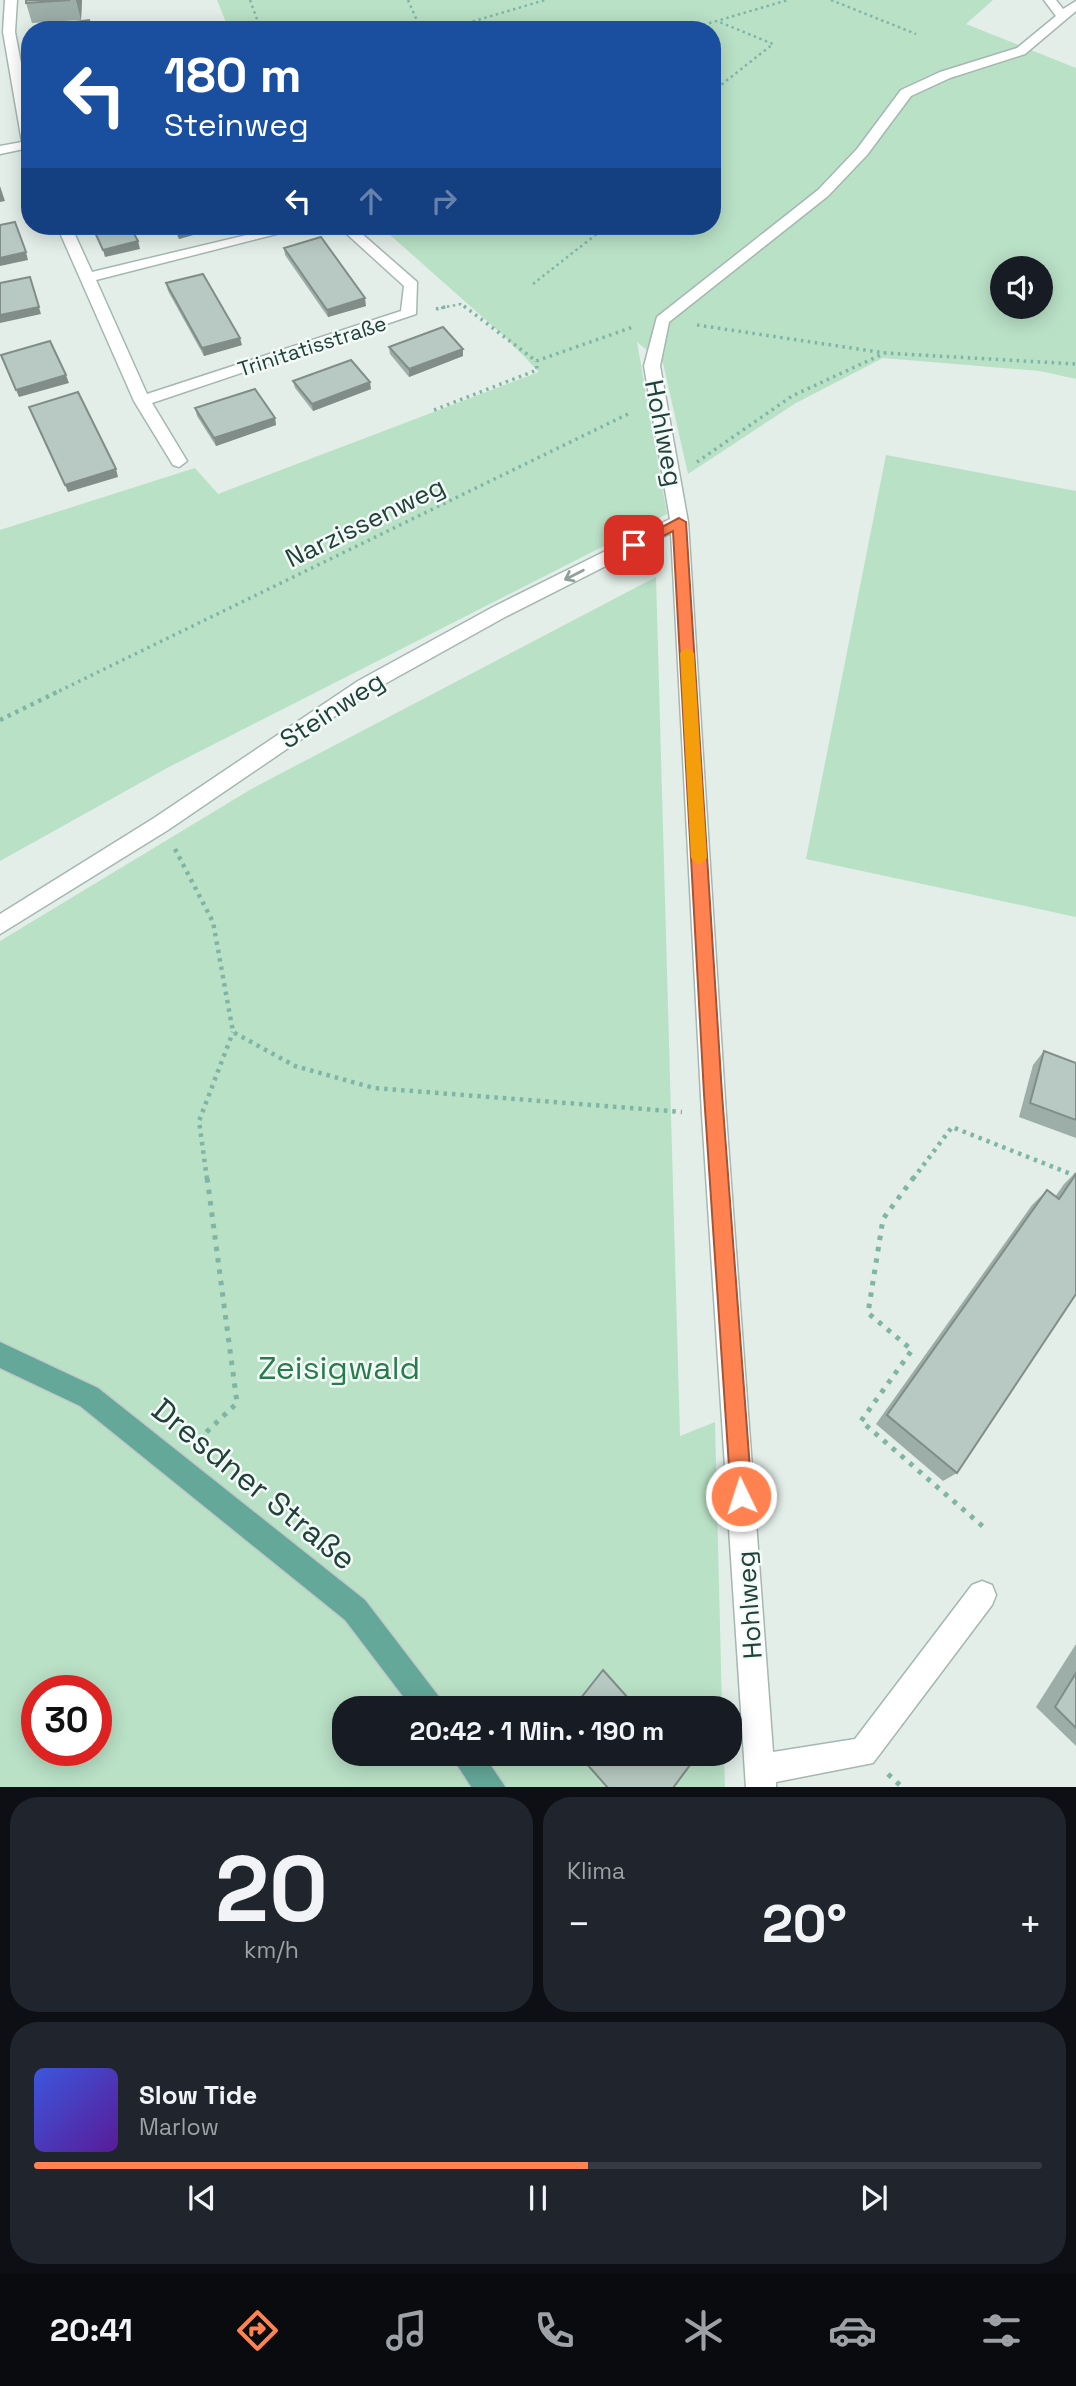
<!DOCTYPE html>
<html lang="de">
<head>
<meta charset="utf-8">
<style>
  :root { --surface:#171b24; --page:#20242c; --text:#f1f3f6; --muted:#9ea1a6; --line:#363941; --accent:#ff8250 }
  body { margin:0; font-family:"Space Grotesk",sans-serif; background:var(--page); color:var(--text); height:100vh; display:flex; flex-direction:column; font-size:26px; white-space:nowrap }
  * { box-sizing:border-box; margin:0 }
  p { font-size:23px; color:var(--muted) }
  .icon { flex:none; width:38px; height:38px; fill:none; stroke:currentColor; stroke-width:2; stroke-linecap:round; stroke-linejoin:round }
  .map { position:relative; height:1787px; overflow:hidden }
  .panel { display:flex; flex-direction:column; gap:10px; padding:10px; background:#0d0f14; flex:1 }
  .panel>* { flex:none }
  .guide { position:absolute; left:21px; top:21px; width:700px; height:214px; border-radius:28px; box-shadow:0 4px 18px #0003; background:#1a4fa0; color:#fff; overflow:hidden }
  .controls { position:absolute; left:990px; top:256px; display:grid; gap:14px }
  .controls a { display:grid; place-items:center; width:63px; height:63px; border-radius:50%; background:var(--surface); box-shadow:0 4px 18px #0003; font-size:35px }
  .speed { position:absolute; left:21px; top:1675px; display:flex; gap:14px; font-size:35px; font-weight:700; text-align:center }
  .speed>* { display:grid; place-content:center; width:91px; height:91px; border-radius:50%; background:var(--surface); box-shadow:0 4px 18px #0003; line-height:1 }
  .speed .limit { border:10px solid #d22; background:#fff; color:#111 }
  .pin { position:absolute; display:grid; place-items:center; width:60px; height:60px; color:#fff; margin:-30px; border-radius:14px; box-shadow:0 4px 10px #0006 }
  .me { position:absolute; width:77px; margin:-38px; rotate:356deg; stroke-linejoin:round; filter:drop-shadow(0 0 5px #0008) }
  .turn { display:flex; align-items:center; gap:24px; height:147px; padding:0 28px; font-size:32px }
  .turn .icon { width:91px; height:91px; stroke-width:2.5 }
  .turn b { display:block; font-size:49px; line-height:60px }
  .lanes { display:flex; align-items:center; height:66px; padding:0 28px; background:#0003; justify-content:center; gap:35px; direction:ltr }
  .lanes .off { opacity:.35 }
  .big { font-size:52px; font-weight:800; line-height:1.1 }
  .panel .tile { flex:1; display:flex; flex-direction:column; justify-content:center; gap:10px; min-width:0; padding:0 24px; border-radius:28px; background:var(--page) }
  .panel .dial { align-items:center; gap:0 }
  .dial b { font-size:91px; line-height:1 }
  .song { display:flex; align-items:center; gap:21px }
  .cover { width:84px; height:84px; border-radius:10px; background:linear-gradient(135deg,hsl(230 70% 55%),hsl(270 70% 35%)) }
  .played { height:7px; border-radius:4px; background:linear-gradient(90deg,var(--accent) 55%,var(--line) 55%) }
  .keys { display:flex; justify-content:space-around; direction:ltr }
  .heat { display:flex; justify-content:space-between; align-items:center; font-size:38px; direction:ltr }
  .panel .tiles { flex:1; display:grid; gap:10px; grid-template-columns:1fr 1fr }
  .tile:last-child { grid-column:span 2 }
  .trip { position:absolute; left:332px; top:1696px; width:410px; height:70px; border-radius:28px; background:var(--surface); box-shadow:0 4px 18px #0003; font-weight:800; line-height:70px; text-align:center }
  .tab-bar { display:flex; height:112px; justify-content:space-around; align-items:center; background:#090b0e; color:var(--muted) }
  .tab-bar .icon { width:49px; height:49px }
  .tab-bar .on { color:var(--accent) }
  .tab-bar b { font-size:32px; color:var(--text) }
  .map>svg:first-child { display:block }
  .green { fill:#b9e1c6; fill-rule:evenodd }
  .lines { fill:none; stroke-linecap:round; stroke-linejoin:round }
  .minor-casing { stroke:#a5b7b1; stroke-width:3 }
  .major-casing { stroke:#c1cac8; stroke-width:3 }
  .path-far3 { stroke:#80b5a6; stroke-width:2.5; stroke-dasharray:2.5 3.5; stroke-linecap:butt }
  .path-far2 { stroke:#80b5a6; stroke-width:3.5; stroke-dasharray:2.5 4.5; stroke-linecap:butt }
  .path-far1 { stroke:#80b5a6; stroke-width:4.5; stroke-dasharray:3.5 5; stroke-linecap:butt }
  .path { stroke:#80b5a6; stroke-width:5; stroke-dasharray:4.5 7; stroke-linecap:butt }
  .minor { fill:#fff; fill-rule:evenodd }
  .major { fill:#63a899; fill-rule:evenodd }
  .wall { fill:#9dada7 }
  .shaded-wall { fill:#808d88 }
  .building { fill:#b7c9c2; stroke:#808d88; stroke-width:2 }
  .oneway { stroke:#90a09c }
  .route { fill:#ff8250; stroke:#a65434; stroke-width:2 }
  .slow { fill:#f59e0b }
  .labels { text-anchor:middle; dominant-baseline:central; stroke-width:5; stroke-linejoin:round; paint-order:stroke }
  .far-street-label { font-size:21px; fill:#20413a; stroke:#f4faf7 }
  .street-label { font-size:26px; fill:#20413a; stroke:#f4faf7 }
  .near-park-label { font-size:32px; fill:#267c4b; stroke:#f4faf7 }
  .near-street-label { font-size:32px; fill:#20413a; stroke:#f4faf7 }
</style>
</head>
<body>
<div class="map">
<svg width="1076" height="1788" viewBox="0 0 1076 1788">
  <rect width="100%" height="100%" fill="#e3eee9"/>
  <g class="green">
    <path d="M217,0h776l-27,24 110,44v311l-36,-8 -157,-13 -87,45 -108,71 -25,-111 -26,-21 30,172 -500,254 -167,93v-331l195,-62 23,26 321,-122 -34,-35 -125,-111h332v-196h-483zM1003,268h38v38h-38z"/>
    <path d="M886,455l190,36v426l-270,-58z"/>
    <path d="M656,577l24,859 35,-14 7,286h-377v46h379l1,33h-725v-846l253,-153zM37,1690h59v60h-59z"/>
  </g>
  <g class="lines">
    <g class="minor-casing">
      <g id="minor">
        <path d="M5,0h12l-2,32 15,78v42l-6,-3 -24,5v-8l22,-4 -19,-110z"/>
        <path d="M1044,0h12l7,9 13,-8v10l-51,43 -75,24 -39,18 -44,59 -39,41 -159,126 -9,44 28,156 38,593 47,637 82,-13 117,-154 10,-4 10,4 4,10 -4,10 -119,158 -97,19v6h-30l-44,-673 -31,-582 -166,84 -133,74 -204,139 -168,104v-20l154,-96 204,-137 135,-74 177,-88 -26,-153 13,-49 161,-127 39,-41 44,-59 39,-18 77,-24 39,-32z"/>
        <path d="M57,226h14l21,46 192,-46h24l-212,54 51,114 254,-83 3,-25 -66,-60h15l64,56 -1,32 -264,89 35,58 -8,6 -6,-2 -39,-64z"/>
      </g>
    </g>
    <g class="major-casing">
      <g id="major">
        <path d="M0,1342l98,46 267,212 75,98 5,10h-33l-67,-88 -265,-214 -80,-38z"/>
        <path d="M450,1754h33l23,34h-34z"/>
      </g>
    </g>
    <g class="path-far3">
      <path d="M250,0l11,30"/>
      <path d="M408,0l13,30"/>
      <path d="M831,0l85,34"/>
      <path d="M444,30l101,-30"/>
      <path d="M686,30l102,-30"/>
      <path d="M712,92l61,-48 -56,-23"/>
      <path d="M533,284l70,-55 -4,-3"/>
      <path d="M441,308l20,-4 5,4"/>
    </g>
    <g class="path-far2">
      <path d="M464,306l72,55 97,-34"/>
      <path d="M436,309l13,-3"/>
      <path d="M697,325l188,28"/>
      <path d="M434,410l103,-40 -1,-9"/>
      <path d="M697,462l95,-66 93,-43 191,11"/>
      <path d="M53,694l579,-282"/>
    </g>
    <g class="path-far1">
      <path d="M0,720l57,-28"/>
      <path d="M175,849l38,73 20,110 62,34 79,22 308,24"/>
      <path d="M207,1179l-8,-58 34,-89"/>
      <path d="M913,1179l39,-52 124,49"/>
    </g>
    <g class="path">
      <path d="M914,1177l-31,42 -15,94 44,37 -51,71 126,109"/>
      <path d="M198,1440l39,-37 -30,-226"/>
      <path d="M888,1774l15,14"/>
    </g>
    <use href="#minor" class="minor"/>
    <use href="#major" class="major"/>
  </g>
  <g class="wall">
    <path d="M26,0h56l-1,20 -49,3 -6,-20z"/>
    <path d="M172,226h41l1,3 -35,10z"/>
    <path d="M284,248l82,58 -38,11 -43,-62z"/>
    <path d="M166,283l76,62 -38,11 -36,-65z"/>
    <path d="M389,347l74,2v7l-54,21 -19,-23z"/>
    <path d="M293,381l78,8 -58,22 -18,-23z"/>
    <path d="M195,408l80,10 1,7 -60,21 -19,-30z"/>
    <path d="M1044,1051l32,12v75l-57,-21 14,-52z"/>
    <path d="M1076,1172v122l-119,179 -14,8 -67,-57 156,-219 15,-15 8,7 9,-13z"/>
    <path d="M1076,1644v102l-40,-39z"/>
  </g>
  <g class="shaded-wall">
    <path d="M76,0h6l-1,20z"/>
    <path d="M0,186l5,15 -5,1z"/>
    <path d="M198,226h15l1,3 -35,10 -2,-8z"/>
    <path d="M138,241l2,8 -35,8 -2,-7z"/>
    <path d="M26,252l2,8 -28,6v-8z"/>
    <path d="M30,277l11,37 -41,9v-8z"/>
    <path d="M365,298l1,8 -38,11 -1,-7z"/>
    <path d="M240,338l2,7 -38,11 -2,-8z"/>
    <path d="M463,349v7l-54,21v-8z"/>
    <path d="M66,375l3,8 -50,14 -3,-7z"/>
    <path d="M370,382l1,7 -58,22 -1,-7z"/>
    <path d="M275,418l1,7 -60,21 -2,-8z"/>
    <path d="M116,469l2,8 -50,15 -3,-7z"/>
  </g>
  <g class="building">
    <path d="M26,0h44l-44,3z"/>
    <path d="M89,20l2,10h-55v-3z"/>
    <path d="M15,222l11,30 -26,6v-33z"/>
    <path d="M92,226h38l8,15 -35,9z"/>
    <path d="M174,226h24l-21,5z"/>
    <path d="M321,237l44,61 -38,12 -43,-62z"/>
    <path d="M203,274l37,64 -38,10 -36,-65z"/>
    <path d="M30,277l9,30 -39,8v-32z"/>
    <path d="M443,327l20,22 -54,20 -20,-22z"/>
    <path d="M50,341l16,34 -50,15 -15,-35z"/>
    <path d="M351,360l19,22 -58,22 -19,-23z"/>
    <path d="M255,389l20,29 -61,20 -19,-30z"/>
    <path d="M78,392l38,77 -51,16 -36,-78z"/>
    <path d="M1044,1051l32,12v57l-46,-17z"/>
    <path d="M1076,1174v120l-119,179 -70,-58 160,-225 12,9z"/>
    <path d="M603,1670l34,38h-64z"/>
    <path d="M1076,1673v55l-21,-21z"/>
    <path d="M578,1754h101l11,11 -17,23h-65z"/>
  </g>
  <defs><path id="oneway-shaft" d="M-6 0H5M1.5-3L5.5 0L1.5 3" fill="none" stroke-width="1.6" stroke-linecap="round" stroke-linejoin="round" transform="scale(1.75)"/></defs>
  <use class="oneway" href="#oneway-shaft" transform="translate(574 575) rotate(153)"/>
  <path class="route" d="M679,518l7,4 36,572 30,402 -3,7 -8,3 -7,-3 -3,-7 -27,-402 -31,-563 -34,17h-9l-2,-3z"/>
  <path class="slow" d="M687,648l7,5 13,205 -8,7 -8,-7 -11,-205z"/>
  <g class="labels">
    <g class="far-street-label">
      <text transform="translate(312 346) rotate(-18)">Trinitatisstraße</text>
    </g>
    <g class="street-label">
      <text transform="translate(664 433) rotate(79)">Hohlweg</text>
      <text transform="translate(365 522) rotate(-26)">Narzissenweg</text>
      <text transform="translate(332 710) rotate(-33)">Steinweg</text>
      <text transform="translate(749 1605) rotate(-94)">Hohlweg</text>
    </g>
    <g class="near-park-label">
      <text x="339" y="1368">Zeisigwald</text>
    </g>
    <g class="near-street-label">
      <text transform="translate(254 1484) rotate(39)">Dresdner Straße</text>
    </g>
  </g>
</svg>
<div class="controls">
<a><svg class="icon" aria-label="sound" viewBox="0 0 24 24"><path d="M4 9h4l5-4v14l-5-4H4zM17 9q2 3 0 6"/></svg></a>
</div>
<div class="speed"><div class="limit">30</div></div>
<div class="pin" style="left:634px;top:545px;background:#d93025"><svg class="icon" aria-label="arrive" viewBox="0 0 24 24"><path d="M6 21V4h12l-3 4 3 4H6"/></svg></div>
<svg class="me" style="left:741px;top:1496px" viewBox="-20 -20 40 40"><circle r="17" fill="#ff8250" stroke="#fff" stroke-width="3"/><path d="M0-11L8 9 0 5-8 9z" fill="#fff"/></svg>
<div class="trip">20:42 · 1 Min. · 190 m</div>
<div class="guide">
<div class="turn"><svg class="icon" aria-label="left" viewBox="0 0 24 24"><path d="M17 20v-9H6M10 6l-5 5 5 5"/></svg><div><b>180 m</b>Steinweg</div></div>
<div class="lanes"><svg class="icon" aria-label="left" viewBox="0 0 24 24"><path d="M17 20v-9H6M10 6l-5 5 5 5"/></svg><svg class="icon off" aria-label="ahead" viewBox="0 0 24 24"><path d="M12 20V5M6 11l6-6 6 6"/></svg><svg class="icon off" aria-label="right" viewBox="0 0 24 24"><path d="M7 20v-9h11M14 6l5 5-5 5"/></svg></div>
</div>
</div>
<section class="panel">
<div class="tiles">
<div class="tile dial"><b>20</b><p>km/h</p></div>
<div class="tile"><p>Klima</p>
<div class="heat"><a>−</a><b class="big">20°</b><a>+</a></div>
</div>
<div class="tile">
<div class="song"><i class="cover"></i><div><b>Slow Tide</b><p>Marlow</p></div></div>
<div class="played"></div>
<div class="keys"><svg class="icon" aria-label="previous" viewBox="0 0 24 24"><path d="M18 5L8 12l10 7zM5 5v14"/></svg><svg class="icon" aria-label="pause" viewBox="0 0 24 24"><path d="M8 5v14M16 5v14"/></svg><svg class="icon" aria-label="next" viewBox="0 0 24 24"><path d="M6 5l10 7-10 7zM19 5v14"/></svg></div>
</div>
</div>
</section>
<nav class="tab-bar">
<b>20:41</b>
<svg class="icon on" aria-label="directions" viewBox="0 0 24 24"><path d="M12 3l9 9-9 9-9-9zM9 14v-3h6M13 9l2 2-2 2"/></svg>
<svg class="icon" aria-label="music" viewBox="0 0 24 24"><path d="M9 18V5l10-2v13"/><circle cx="6" cy="18" r="3"/><circle cx="16" cy="16" r="3"/></svg>
<svg class="icon" aria-label="phone" viewBox="0 0 24 24"><path d="M5 4h4l2 5-3 2q2 4 5 5l2-3 5 2v4C11 20 4 13 5 4z"/></svg>
<svg class="icon" aria-label="climate" viewBox="0 0 24 24"><path d="M12 3v18M4 7l16 10M4 17L20 7"/></svg>
<svg class="icon" aria-label="car" viewBox="0 0 24 24"><path d="M5 17H2v-5l4-1 3-4h7l3 4 3 1v5h-3M9 17h6M6 11h13"/><circle cx="7" cy="17" r="2"/><circle cx="17" cy="17" r="2"/></svg>
<svg class="icon" aria-label="filters" viewBox="0 0 24 24"><path d="M4 7h16M4 17h16"/><circle cx="9" cy="7" r="2"/><circle cx="15" cy="17" r="2"/></svg>
</nav>
</body>
</html>
